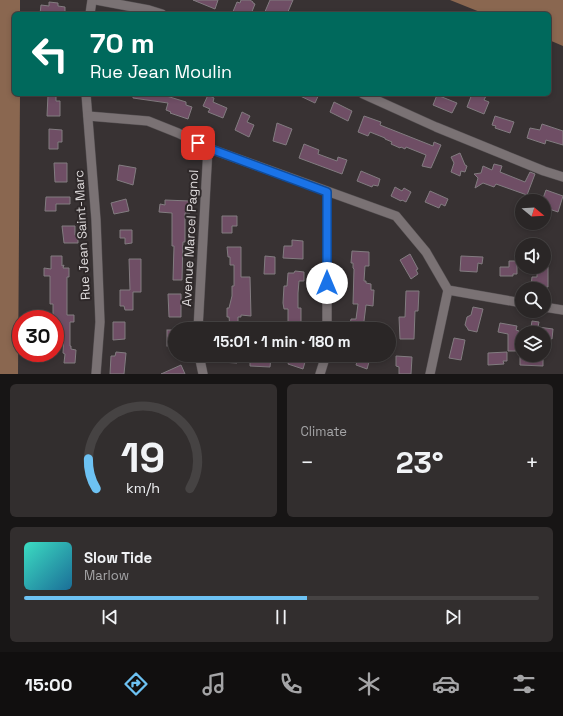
<!DOCTYPE html>
<html lang="en">
<head>
<meta charset="utf-8">
<style>
  :root { --surface:#2a2626; --page:#322e2e; --text:#f1f3f6; --muted:#a5a5a7; --line:#464343; --accent:#6dc2f3 }
  body { margin:0; font-family:"Space Grotesk",sans-serif; background:var(--page); color:var(--text); height:100vh; display:flex; flex-direction:column; font-size:15px; white-space:nowrap }
  * { box-sizing:border-box; margin:0 }
  p { font-size:13px; color:var(--muted) }
  .icon { flex:none; width:22px; height:22px; fill:none; stroke:currentColor; stroke-width:2; stroke-linecap:round; stroke-linejoin:round }
  .map { position:relative; height:374px; overflow:hidden }
  .side { display:flex; flex-direction:column; gap:10px; padding:10px; background:#171515; flex:1 }
  .side>* { flex:none }
  .guide { position:absolute; left:12px; top:12px; width:539px; height:84px; border-radius:6px; box-shadow:0 2px 6px #0003,0 0 0 1px var(--line); background:#00695c; color:#fff; overflow:hidden }
  .needle { width:26px; rotate:108deg }
  .controls { position:absolute; left:515px; top:194px; display:grid; gap:8px }
  .controls a { display:grid; place-items:center; width:36px; height:36px; border-radius:50%; background:var(--surface); box-shadow:0 2px 6px #0003,0 0 0 1px var(--line); font-size:20px }
  .speed { position:absolute; left:12px; top:310px; display:flex; gap:8px; font-size:20px; font-weight:700; text-align:center }
  .speed>* { display:grid; place-content:center; width:52px; height:52px; border-radius:50%; background:var(--surface); box-shadow:0 2px 6px #0003,0 0 0 1px var(--line); line-height:1 }
  .speed .limit { border:6px solid #d22; background:#fff; color:#111 }
  .pin { position:absolute; display:grid; place-items:center; width:34px; height:34px; color:#fff; margin:-17px; border-radius:8px; box-shadow:0 2px 6px #0006 }
  .me { position:absolute; width:44px; margin:-22px; rotate:0deg; stroke-linejoin:round; filter:drop-shadow(0 0 3px #0008) }
  .turn { display:flex; align-items:center; gap:14px; height:84px; padding:0 12px; font-size:18px }
  .turn .icon { width:52px; height:52px; stroke-width:2.5 }
  .turn b { display:block; font-size:28px; line-height:34px }
  .big { font-size:30px; font-weight:600; line-height:1.1 }
  .side .tile { flex:1; display:flex; flex-direction:column; justify-content:center; gap:6px; min-width:0; padding:0 14px; border-radius:6px; background:var(--page) }
  .side .dial { align-items:center; gap:0 }
  .dial svg { height:104px; overflow:visible; fill:none; stroke:var(--line); stroke-width:7; stroke-linecap:round; text-anchor:middle }
  .dial text { fill:var(--text); stroke:none }
  .song { display:flex; align-items:center; gap:12px }
  .cover { width:48px; height:48px; border-radius:6px; background:linear-gradient(135deg,hsl(170 70% 55%),hsl(200 70% 35%)) }
  .played { height:4px; border-radius:2px; background:linear-gradient(90deg,var(--accent) 55%,var(--line) 55%) }
  .keys { display:flex; justify-content:space-around; direction:ltr }
  .heat { display:flex; justify-content:space-between; align-items:center; font-size:22px; direction:ltr }
  .side .tiles { flex:1; display:grid; gap:10px; grid-template-columns:1fr 1fr }
  .tile:last-child { grid-column:span 2 }
  .trip { position:absolute; left:168px; top:322px; width:228px; height:40px; border-radius:20px; background:var(--surface); box-shadow:0 2px 6px #0003,0 0 0 1px var(--line); font-weight:600; line-height:40px; text-align:center }
  .tabs { display:flex; height:64px; justify-content:space-around; align-items:center; background:#110f0f; color:var(--muted) }
  .tabs .icon { width:28px; height:28px }
  .tabs .selected { color:var(--accent) }
  .tabs b { font-size:18px; color:var(--text) }
  .map>svg:first-child { display:block }
  .forest { fill:#8a6750 }
  .building { fill:#6f4e65; stroke:#827c80 }
  .lines { fill:none; stroke-linecap:round; stroke-linejoin:round }
  .street-casing { stroke:#544f51; stroke-width:10 }
  .street { stroke:#7a7274; stroke-width:9 }
  .route-casing { stroke:#114b97; stroke-width:10 }
  .route { stroke:#1a73e8; stroke-width:7 }
  .labels { text-anchor:middle; dominant-baseline:central; stroke-width:4; stroke-linejoin:round; paint-order:stroke }
  .street-label { font-size:13px; fill:#dedadb; stroke:#2e2829 }
</style>
</head>
<body>
<div class="map">
<svg width="563" height="374" viewBox="0 0 563 374">
  <rect width="100%" height="100%" fill="#383233"/>
  <g class="forest">
    <path d="M0,0h20v14h-6v80h6l-2,280h-18z"/>
    <path d="M450,0h113v46l-14,-6v-26h-64z"/>
  </g>
  <g class="building">
    <path d="M193,0h25l-3,9z"/>
    <path d="M241,0h9l3,2v1l2,1 -4,10h-19l5,-12 3,1z"/>
    <path d="M270,0h23l-6,14h-23z"/>
    <path d="M49,2l9,1v3l7,1v7h-25l1,-9 8,1z"/>
    <path d="M133,94h27l26,8v3l6,2 -4,12 -18,-6 1,-1 -5,-2 2,-7 -35,-5z"/>
    <path d="M296,94h23l-4,9z"/>
    <path d="M472,94h10l4,2 -2,4 5,2 -5,12 -17,-7z"/>
    <path d="M48,95h8v6h4v15h-13z"/>
    <path d="M208,95l6,3 -1,4 14,6 -4,10 -15,-6 2,-3 -7,-3z"/>
    <path d="M437,95l20,8 -5,10 -19,-8z"/>
    <path d="M334,102l18,9 -4,10 -18,-9z"/>
    <path d="M242,112l8,4 -3,6 7,3 -5,12 -14,-7z"/>
    <path d="M364,116l17,6 -1,3 53,21 1,-4 7,3 -10,23 -9,-2 4,-11 -20,-8 -1,2 -4,-2 -1,1 -9,-4 1,-2 -7,-3v-1l-15,-6 -2,4 -10,-4z"/>
    <path d="M495,116l19,6 -4,11 -15,-5 1,-2 -4,-1z"/>
    <path d="M277,123l15,6 -6,16 -13,-4z"/>
    <path d="M542,124l21,7v14l-17,-5 -1,4 -18,-6 3,-10 10,2z"/>
    <path d="M49,129l13,1v12h-4v7h-9z"/>
    <path d="M304,144l15,6 -1,4 19,7 1,-4 9,3 -5,14 -43,-16z"/>
    <path d="M460,153l5,12 2,1 -2,6 -4,-1 -1,5 -9,-4 3,-9 -3,-6z"/>
    <path d="M54,163h13v19h-12z"/>
    <path d="M494,164l8,2 -2,6 25,10 5,-10 5,2 -8,21 -31,-11 -2,3 -11,-4 -8,5 3,-10 -4,-4 7,-1 2,-7 9,4z"/>
    <path d="M119,165l17,3 -3,17 -16,-5z"/>
    <path d="M361,171l19,8 -2,7 -5,-1 -1,2 -15,-6z"/>
    <path d="M395,187l7,4 2,-3 7,4 -5,10 -4,-2 -1,1 -10,-5z"/>
    <path d="M546,190l17,6 -5,16 -9,-3 1,-3 -6,-2v-3h-2z"/>
    <path d="M430,191l18,8 -3,7 -4,-2 -2,4 -14,-6z"/>
    <path d="M46,197h24v7h-14v7h-11z"/>
    <path d="M126,199l3,12 -15,3 -3,-11z"/>
    <path d="M165,200l25,1v12h-5v29h-2l-1,38h-9l1,-34h-2v-33l-13,-1 1,-8 5,1z"/>
    <path d="M222,216h15v10h-5v7h-10z"/>
    <path d="M62,226h13v9h3v8h-14z"/>
    <path d="M120,230h12v13l-7,1v-6h-5z"/>
    <path d="M292,240l11,1v18l-20,-1 1,-12h8z"/>
    <path d="M227,247h14v30h9l1,39 -10,-1v2h-3v11h-8l-1,-11h-2v-9h2l3,-12v-10h2v-21h-4v-8h-2z"/>
    <path d="M352,251l17,1v14h-4l-1,15h2v2l5,1v6h3l-1,16 -7,-1 -3,24h-14l2,-10h5l2,-15h-5l1,-35 -1,-1v-5h-2z"/>
    <path d="M410,254l8,15 -2,1 2,4 -7,5 -11,-19z"/>
    <path d="M51,256h11v10l2,-1 -1,3h6v9h-2v38h7v7h-4v24h1v3l5,1 -1,13h-11l1,-9 -2,-1 1,-18h-4v-13h-5v-3h-2v-15h-3v-28h-6v-8l7,1z"/>
    <path d="M265,256l10,1v17h-11z"/>
    <path d="M461,256l22,1 -1,7 -4,-1 -1,9 -17,-1z"/>
    <path d="M129,259h12v33h-8v18h-8l-1,-4h-4v-16h10z"/>
    <path d="M509,261h8v13h-4v2h-13v-9h9z"/>
    <path d="M537,267h11v20l-17,-1 1,-9h5z"/>
    <path d="M295,271l9,1v9h-5l-1,12v15h3v21h-13v-20h-4l-1,-6 1,-17h3l1,-13h6z"/>
    <path d="M406,291h13l-1,20h-3l-1,28h-14l-1,-22h6z"/>
    <path d="M168,294h13v23h-12z"/>
    <path d="M473,307l10,2 -6,23 -9,-2v-1l-3,-4 2,-8 4,-2z"/>
    <path d="M532,321l7,1 -1,5 15,2 -1,10 -8,-1v-5h-14z"/>
    <path d="M113,322h12v17l-12,1z"/>
    <path d="M500,323l17,3 -1,4 3,1v20h-11v-17l-10,-2z"/>
    <rect x="167" y="330" width="8" height="16"/>
    <path d="M454,338l11,2 -4,20 -12,-2z"/>
    <path d="M116,352l10,1 -2,21h-14l1,-18h4z"/>
    <path d="M507,352v9h-4l1,3 -16,1v-12z"/>
    <path d="M221,355h17l-1,8 -16,-1z"/>
    <path d="M291,355h16l-4,14 -15,-5z"/>
    <path d="M359,355h12l-4,14 -11,-4z"/>
    <path d="M520,355h23v11l-23,-1z"/>
    <path d="M250,356l21,1 -1,10 -20,-1z"/>
    <path d="M396,356l16,1 -1,17h-12v-7l-3,-1z"/>
    <path d="M181,365l4,9h-24z"/>
  </g>
  <g class="lines">
    <g class="street-casing">
      <g id="street">
        <path d="M96,0l53,10 13,4"/>
        <path d="M90,14l2,-14"/>
        <path d="M86,94l10,126 4,102 -4,52"/>
        <path d="M363,94l73,33 108,44 19,6"/>
        <path d="M88,116l60,5 30,12 30,15 188,68 30,36 22,38 74,13"/>
        <path d="M327,192v137"/>
        <path d="M544,307l19,3"/>
        <path d="M198,329l10,-181"/>
        <path d="M199,355l4,19"/>
        <path d="M320,374l6,-19"/>
        <path d="M430,374l18,-84"/>
      </g>
    </g>
    <use href="#street" class="street"/>
  </g>
  <g class="lines">
    <g class="route-casing">
      <path id="route" d="M198,143l10,5 119,44v91"/>
    </g>
    <use href="#route" class="route"/>
  </g>
  <g class="labels">
    <g class="street-label">
      <text transform="translate(82 235) rotate(-93)">Rue Jean Saint-Marc</text>
      <text transform="translate(190 238) rotate(-87)">Avenue Marcel Pagnol</text>
    </g>
  </g>
</svg>
<div class="controls">
<a><svg class="needle" viewBox="-14 -14 28 28"><path d="M0-13l5 13h-10z" fill="#e53935"/><path d="M0 13l5-13h-10z" fill="#a5a5a7"/></svg></a>
<a><svg class="icon" aria-label="sound" viewBox="0 0 24 24"><path d="M4 9h4l5-4v14l-5-4H4zM17 9q2 3 0 6"/></svg></a>
<a><svg class="icon" aria-label="search" viewBox="0 0 24 24"><circle cx="10" cy="10" r="6"/><path d="M15 15l6 6"/></svg></a>
<a><svg class="icon" aria-label="layers" viewBox="0 0 24 24"><path d="M12 4l9 5-9 5-9-5zM3 14l9 5 9-5"/></svg></a>
</div>
<div class="speed"><div class="limit">30</div></div>
<div class="pin" style="left:198px;top:143px;background:#d93025"><svg class="icon" aria-label="arrive" viewBox="0 0 24 24"><path d="M6 21V4h12l-3 4 3 4H6"/></svg></div>
<svg class="me" style="left:327px;top:283px" viewBox="-20 -20 40 40"><circle r="19" fill="#fff"/><path d="M0-13L10 11 0 6-10 11z" fill="#1a73e8"/></svg>
<div class="trip">15:01 · 1 min · 180 m</div>
<div class="guide">
<div class="turn"><svg class="icon" aria-label="left" viewBox="0 0 24 24"><path d="M17 20v-9H6M10 6l-5 5 5 5"/></svg><div><b>70 m</b>Rue Jean Moulin</div></div>
</div>
</div>
<section class="side">
<div class="tiles">
<div class="tile dial"><svg viewBox="0 0 100 80">
<path d="M14 69A42 42 0 1 1 86 69"/>
<path d="M14 69A42 42 0 0 1 8 46" stroke="#6dc2f3"/>
<text x="50" y="56" font-size="32" font-weight="700">19</text>
<text x="50" y="72" font-size="11">km/h</text>
</svg></div>
<div class="tile"><p>Climate</p>
<div class="heat"><a>−</a><b class="big">23°</b><a>+</a></div>
</div>
<div class="tile">
<div class="song"><i class="cover"></i><div><b>Slow Tide</b><p>Marlow</p></div></div>
<div class="played"></div>
<div class="keys"><svg class="icon" aria-label="previous" viewBox="0 0 24 24"><path d="M18 5L8 12l10 7zM5 5v14"/></svg><svg class="icon" aria-label="pause" viewBox="0 0 24 24"><path d="M8 5v14M16 5v14"/></svg><svg class="icon" aria-label="next" viewBox="0 0 24 24"><path d="M6 5l10 7-10 7zM19 5v14"/></svg></div>
</div>
</div>
</section>
<nav class="tabs">
<b>15:00</b>
<svg class="icon selected" aria-label="directions" viewBox="0 0 24 24"><path d="M12 3l9 9-9 9-9-9zM9 14v-3h6M13 9l2 2-2 2"/></svg>
<svg class="icon" aria-label="music" viewBox="0 0 24 24"><path d="M9 18V5l10-2v13"/><circle cx="6" cy="18" r="3"/><circle cx="16" cy="16" r="3"/></svg>
<svg class="icon" aria-label="phone" viewBox="0 0 24 24"><path d="M5 4h4l2 5-3 2q2 4 5 5l2-3 5 2v4C11 20 4 13 5 4z"/></svg>
<svg class="icon" aria-label="climate" viewBox="0 0 24 24"><path d="M12 3v18M4 7l16 10M4 17L20 7"/></svg>
<svg class="icon" aria-label="car" viewBox="0 0 24 24"><path d="M5 17H2v-5l4-1 3-4h7l3 4 3 1v5h-3M9 17h6M6 11h13"/><circle cx="7" cy="17" r="2"/><circle cx="17" cy="17" r="2"/></svg>
<svg class="icon" aria-label="filters" viewBox="0 0 24 24"><path d="M4 7h16M4 17h16"/><circle cx="9" cy="7" r="2"/><circle cx="15" cy="17" r="2"/></svg>
</nav>
</body>
</html>
